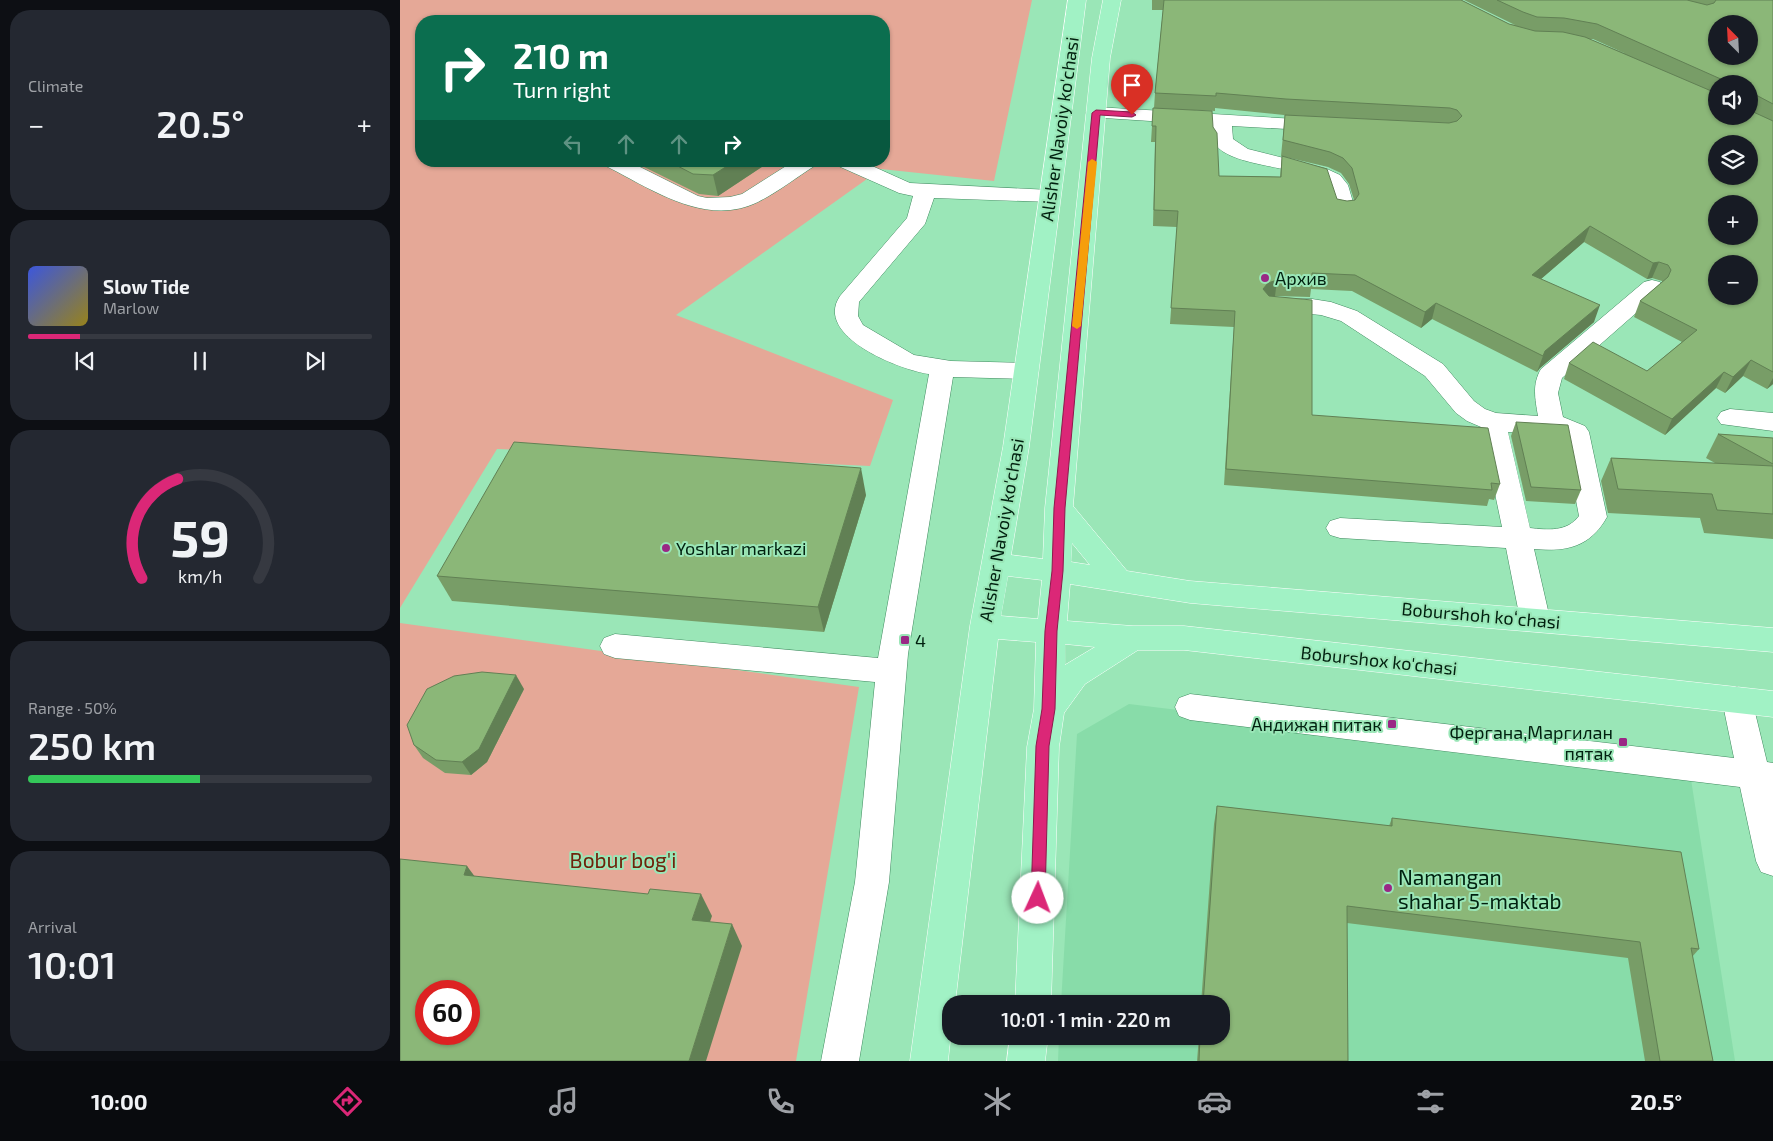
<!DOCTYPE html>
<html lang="en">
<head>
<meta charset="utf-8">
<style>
  :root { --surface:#171b24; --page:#242831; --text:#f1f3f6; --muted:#9ea1a6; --line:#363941; --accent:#db2777 }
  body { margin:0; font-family:"Exo 2",sans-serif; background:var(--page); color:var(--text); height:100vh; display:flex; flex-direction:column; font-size:19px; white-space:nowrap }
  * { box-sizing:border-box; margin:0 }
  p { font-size:16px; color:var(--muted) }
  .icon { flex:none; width:28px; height:28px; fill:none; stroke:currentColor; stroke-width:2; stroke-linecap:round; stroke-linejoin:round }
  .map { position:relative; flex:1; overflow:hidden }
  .details { display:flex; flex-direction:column; gap:10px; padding:10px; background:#0d0f14; width:400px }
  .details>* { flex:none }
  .top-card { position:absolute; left:15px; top:15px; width:475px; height:152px; border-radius:20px; box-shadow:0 1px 4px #0004; background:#0b6e4f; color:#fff; overflow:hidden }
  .needle { width:32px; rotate:336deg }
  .fabs { position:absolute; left:1308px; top:15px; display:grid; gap:10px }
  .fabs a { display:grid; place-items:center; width:50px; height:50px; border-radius:50%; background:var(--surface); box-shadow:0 1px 4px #0004; font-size:25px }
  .speed { position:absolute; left:15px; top:980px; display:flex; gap:10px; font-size:25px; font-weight:700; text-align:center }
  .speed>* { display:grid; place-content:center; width:65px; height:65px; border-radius:50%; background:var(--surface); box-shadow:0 1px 4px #0004; line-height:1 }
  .speed .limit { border:8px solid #d22; background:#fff; color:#111 }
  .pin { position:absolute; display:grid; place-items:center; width:42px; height:42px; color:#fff; margin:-51px -21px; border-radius:50% 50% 50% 0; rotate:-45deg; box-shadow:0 0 5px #0007 }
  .pin .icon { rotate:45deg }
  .me { position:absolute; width:55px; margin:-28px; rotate:2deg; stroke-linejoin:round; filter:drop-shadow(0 0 4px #0008) }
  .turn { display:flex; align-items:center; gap:18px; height:105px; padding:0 15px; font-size:22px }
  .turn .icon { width:65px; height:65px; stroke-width:2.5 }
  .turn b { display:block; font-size:35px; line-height:42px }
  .lanes { display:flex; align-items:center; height:48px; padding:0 15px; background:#0003; justify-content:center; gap:25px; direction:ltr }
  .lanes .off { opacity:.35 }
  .big { font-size:38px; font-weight:600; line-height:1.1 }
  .details .widget { flex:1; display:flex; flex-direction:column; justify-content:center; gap:8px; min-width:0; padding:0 18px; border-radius:20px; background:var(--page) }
  .details .dial { align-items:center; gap:0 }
  .dial svg { height:130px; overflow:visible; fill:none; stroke:var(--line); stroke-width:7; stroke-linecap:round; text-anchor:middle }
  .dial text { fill:var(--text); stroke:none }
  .song { display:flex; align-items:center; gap:15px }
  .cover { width:60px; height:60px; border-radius:8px; background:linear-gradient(135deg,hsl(230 70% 55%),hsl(50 70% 35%)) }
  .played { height:5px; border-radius:2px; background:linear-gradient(90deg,var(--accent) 15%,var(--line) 15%) }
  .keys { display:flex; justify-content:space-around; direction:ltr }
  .heat { display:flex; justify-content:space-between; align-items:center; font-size:28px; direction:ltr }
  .charge { height:8px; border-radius:4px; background:linear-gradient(90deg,#34c759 50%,var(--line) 0) }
  .trip { position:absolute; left:542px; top:995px; width:288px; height:50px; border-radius:20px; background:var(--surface); box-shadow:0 1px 4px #0004; font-weight:600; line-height:50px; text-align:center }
  .menu { display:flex; height:80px; justify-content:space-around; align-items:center; background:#090b0e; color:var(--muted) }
  .menu .icon { width:35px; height:35px }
  .menu .current { color:var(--accent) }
  .menu b { font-size:22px; color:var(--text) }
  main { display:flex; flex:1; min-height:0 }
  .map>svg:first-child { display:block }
  .built { fill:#88dca9 }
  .green { fill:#e5a897; fill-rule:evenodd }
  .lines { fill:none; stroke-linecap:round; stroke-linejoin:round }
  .minor-casing { stroke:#3f8a5f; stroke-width:1 }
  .major-casing { stroke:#fff; stroke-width:1 }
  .minor { fill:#fff; fill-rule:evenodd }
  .major { fill:#a1f2c5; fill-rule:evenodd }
  .wall { fill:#789d67; fill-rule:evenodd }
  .shaded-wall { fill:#618054 }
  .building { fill:#8bb778; stroke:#618054; fill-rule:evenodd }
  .route { fill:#db2777; stroke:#8e194d }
  .slow { fill:#f59e0b }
  .poi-dot { fill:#9a2885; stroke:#9ae6b7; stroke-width:2 }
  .labels { text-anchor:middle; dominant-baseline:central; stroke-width:4; stroke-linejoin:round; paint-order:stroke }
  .street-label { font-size:18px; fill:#01200f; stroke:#9ae6b7 }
  .poi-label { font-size:18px; fill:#01200f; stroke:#9ae6b7; text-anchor:start }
  .near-park-label { font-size:21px; fill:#6f220b; stroke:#9ae6b7 }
  .near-poi-label { font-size:21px; fill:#01200f; stroke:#9ae6b7; text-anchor:start }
</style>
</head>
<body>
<main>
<section class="details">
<div class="widget"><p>Climate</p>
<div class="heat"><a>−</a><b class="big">20.5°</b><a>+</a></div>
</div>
<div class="widget">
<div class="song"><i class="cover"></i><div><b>Slow Tide</b><p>Marlow</p></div></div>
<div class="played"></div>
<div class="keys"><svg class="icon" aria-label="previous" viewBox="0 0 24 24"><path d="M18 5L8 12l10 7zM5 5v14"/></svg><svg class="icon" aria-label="pause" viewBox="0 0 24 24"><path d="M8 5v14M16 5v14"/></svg><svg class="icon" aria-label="next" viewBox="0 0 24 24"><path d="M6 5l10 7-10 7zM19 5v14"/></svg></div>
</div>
<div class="widget dial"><svg viewBox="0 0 100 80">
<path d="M14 69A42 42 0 1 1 86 69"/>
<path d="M14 69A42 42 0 0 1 36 8" stroke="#db2777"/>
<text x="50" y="56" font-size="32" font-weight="700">59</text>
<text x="50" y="72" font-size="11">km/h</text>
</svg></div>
<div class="widget"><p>Range · 50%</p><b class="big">250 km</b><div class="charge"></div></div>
<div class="widget"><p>Arrival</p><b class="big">10:01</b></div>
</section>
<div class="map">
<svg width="1373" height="1061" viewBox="0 0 1373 1061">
  <rect width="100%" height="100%" fill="#9ae6b7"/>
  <path class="built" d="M729,704l561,69 45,288h-677l1,-25h162v-32h-160l16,-270z"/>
  <g class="green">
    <path d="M0,0h632l-38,181 -113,-12 -205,146 217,85 -23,66 -373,-17 -97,159zM21,21h463v140h-463z"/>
    <path d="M0,623l459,64 -63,374h-396zM26,991h43v43h-43z"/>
  </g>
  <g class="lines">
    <g class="minor-casing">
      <g id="minor">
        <path d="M696,107l233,14 3,4 -3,4 -7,2 -90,-5 1,13 15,10 79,20 13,6 8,10 7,24 -3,5 -8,1 -8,-1 -3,-5 -5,-23c-20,-21 -96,-17 -113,-42 -4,-4 -2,-13 -3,-19l-123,-8 -3,-4 3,-4z"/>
        <path d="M201,161h27l70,35 9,2 23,-1 12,-3 52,-33h25l-3,4c-19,12 -38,27 -58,37 -53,26 -108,-14 -154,-37z"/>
        <path d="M433,161h28l49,22 140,7 7,2 4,4 -4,4 -7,2 -116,-4 -9,26 -66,78 -1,14 5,9 51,30 37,6 75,2 9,2 3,6 -3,6 -9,2 -73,-2 -45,277 -19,228 -30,179h-38l34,-179 20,-200 -260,-24 -11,-4 -4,-8 4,-8 11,-4 263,24 51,-284c-29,-4 -116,-38 -89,-78l67,-78 6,-22 -14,-3 -63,-28z"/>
        <path d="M1252,280l8,2 3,5 -3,5 -98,86 -4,15 5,24 22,9 4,6 18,85c-17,30 -40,35 -73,32l16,70 -5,8 -10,4 -10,-4 -5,-8 -14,-71 -166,-10 -10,-3 -4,-7 4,-7 10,-3 162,9 -21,-100 -14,-6 -11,-8 -31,-37 -84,-55 -20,-6 -54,-5 -4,-5 4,-5 8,-2 37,1 19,3 26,9 86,53 31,37 11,8 11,4 42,3c-3,-17 -6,-32 3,-47l103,-87zM1108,432l52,3 4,2 15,79c-12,16 -31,14 -49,12z"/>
        <path d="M1330,409l43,4v18l-52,-7 -4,-6 4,-6z"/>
        <path d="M1337,687l11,4 4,9 15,62 6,1v113l-12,-4 -5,-11 -16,-74 -550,-67 -11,-4 -4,-9 4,-9 11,-4 544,64 -12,-58 4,-9z"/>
      </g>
    </g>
    <g class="major-casing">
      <g id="major">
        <path d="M668,0h18l-57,447 -18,108 32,4 2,-51 47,-450 11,-58h18l-11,58 -37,448 54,65 63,10 583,47v24l-583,-49 -120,-19 -3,37 66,5h51l589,65v26l-589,-67h-46l-53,34 -21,29 -5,34 -8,257h-36l12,-257 7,-38 2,-67 -38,-3 -43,365h-4v28l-3,29h-38l60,-435 33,-179zM672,543l18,22 -19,-3zM608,576l34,4 -4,39 -37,-3zM665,644l30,3 -30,18z"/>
        <path d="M610,1036h38l-3,25h-38z"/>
      </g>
    </g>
    <use href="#minor" class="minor"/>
    <use href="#major" class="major"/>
  </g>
  <g class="wall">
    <path d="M752,0h309l48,24 6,1 -51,-25h309v384l-6,5 -24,-13 -18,17 -9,-5 -51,47 -101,-56 5,-16 78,8 35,-29 -48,-25 6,-16 22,-19v-1l-10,-3 -5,1 -63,-37 -43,37 53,43 -54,46 -3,4 -105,-53 -11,9 -69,-37 -41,-2 -1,8 -35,-1 37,119 188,69 -6,16 -5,-1 -2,7 -263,-21 10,-158 -64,-3 7,-97 -24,-1 2,-84h-4l1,-16 2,-18 1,-15 8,-83h-11zM1189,39h4l31,14zM1316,84h33v32h-33zM815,108l69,7 162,8 -161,-8 -4,41 47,11 13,6 8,11 5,16 -7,1 -10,-2 -55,-43 -2,21 -61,-1 -6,-49 -18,-17 20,1z"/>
    <path d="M241,161h130l-53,35 -19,-2 -57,-28z"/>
    <path d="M1116,422l65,68 -6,14 -49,-3 -15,-65z"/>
    <path d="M1318,434l55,4v101l-69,-6 -4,-15 -92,-5 -7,-32 10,-23 104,5 -9,-5z"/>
    <path d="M466,495l-42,137 -372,-31 -15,-25z"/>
    <path d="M124,689l-37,73 -16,13 -26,-2 -22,-15 -9,-13z"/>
    <path d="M817,806l172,20 3,-8 307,131 -7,8 21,104h-68l-17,-103 -281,-35 1,138h-151l2,-25h22v-32h-20l13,-180z"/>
  </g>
  <g class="shaded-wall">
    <path d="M1354,95h2l-6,15 -1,1 5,-12z"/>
    <path d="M335,161h36l-53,35 -5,-21z"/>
    <path d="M1190,226l-6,16 -57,49 5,-16z"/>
    <path d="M1259,262l-7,16 -5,1 6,-16z"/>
    <path d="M877,280l-2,16 -9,3 -3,-10 5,-6z"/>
    <path d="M1036,303l-4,16 -11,9 4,-16z"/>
    <path d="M1200,305l-6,17 -54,46 -3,4 6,-16 2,-5z"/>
    <path d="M1351,360l-8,16 -18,17 8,-16z"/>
    <path d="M1324,372l-8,16 -51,47 7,-16z"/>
    <path d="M1373,378v6l-6,5z"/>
    <path d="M461,468l5,27 -42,137 -6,-25z"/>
    <path d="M116,675l8,14 -37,73 -16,13 -9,-13z"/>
    <path d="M67,866l17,23 -20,-14z"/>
    <path d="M301,894l11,22 -9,26 -11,-22z"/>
    <path d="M332,924l10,22 -36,115h-17z"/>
  </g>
  <g class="building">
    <path d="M764,0h297l48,24 26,7 28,1 22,5 131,56v23h33v-6l24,11v251l-22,-12 -18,17 -9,-5 -52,47 -103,-56 24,-21 54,29 50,-41 -57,-29 28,-24 3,-7 -3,-5 -9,-3 -6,1 -63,-37 -58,49 68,30 -55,46 -2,5 -107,-53 -11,9 -70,-37 -43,-2v8l-35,-1 -9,3 -5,6 6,7 43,4v115l176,13 12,56 -9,-1 1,7 -266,-21 9,-158 -64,-3 7,-97 -24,-1 2,-84h-4l1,-18 59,3 1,16 4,6 2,43 62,1 1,-21 45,13 10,30 10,2 8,-1 4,-6 -7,-26 -9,-10 -13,-6 -47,-12 2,-25 164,8 8,-2 5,-5 -5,-6 -7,-2 -164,-9 -70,-6v3l-61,-3zM1316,144h33v32h-33zM1316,204h33v32h-33zM1316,264h33v32h-33z"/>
    <path d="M1097,0h190l20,5 7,-2 2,-3h57v104l-17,-9h-2v4h-5v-15h-26v-4l-126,-56 -33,-6 -27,-1 -14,-5zM1316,24h33v32h-33z"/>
    <path d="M268,161h67l-22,14 -20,-1z"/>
    <path d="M1116,422l52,3 13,65 -50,-3z"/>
    <path d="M1318,434l55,4v26z"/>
    <path d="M114,442l347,26 -43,139 -381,-31z"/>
    <path d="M1211,458l162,8v48l-56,-4 -5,-16 -94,-5z"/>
    <path d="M82,672l34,3 -37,74 -17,13 -26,-2 -22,-15 -7,-20 20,-36 27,-13z"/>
    <path d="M817,806l175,20v-8l289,34 18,97 -8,-1 22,113h-53l-20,-119 -293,-36 1,155h-149l1,-25h21v-32h-18z"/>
    <path d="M0,859l67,7 -3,9 184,19 2,-5 51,5 -9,26 40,4 -43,137h-289zM26,991h43v43h-43z"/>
  </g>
  <path class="route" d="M696,110l36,2 4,3 -4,2 -32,-2 -35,393 -2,63 -6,60 -2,78 -6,37 -4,152 -2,4 -5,2 -5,-2 -2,-4 5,-152 6,-37 3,-78 7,-60 2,-63 38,-395z"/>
  <path class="slow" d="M692,159l5,3 -16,164 -4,3 -5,-3 16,-164z"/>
  <g class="poi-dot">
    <circle cx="865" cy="278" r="5"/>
    <circle cx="266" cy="548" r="5"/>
    <rect x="500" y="635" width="10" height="10" rx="2.5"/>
    <rect x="987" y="719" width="10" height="10" rx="2.5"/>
    <rect x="1218" y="737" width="10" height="10" rx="2.5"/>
    <circle cx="988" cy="888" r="5"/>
  </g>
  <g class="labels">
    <g class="street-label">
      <text transform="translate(659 129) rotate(-82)">Alisher Navoiy ko'chasi</text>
      <text transform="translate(601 530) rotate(-80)">Alisher Navoiy ko'chasi</text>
      <text transform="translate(1081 615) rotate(5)">Boburshoh koʻchasi</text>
      <text transform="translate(979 660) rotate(6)">Boburshox ko'chasi</text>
    </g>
    <g class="poi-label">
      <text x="875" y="278">Архив</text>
      <text x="276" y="548">Yoshlar markazi</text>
      <text x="515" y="640">4</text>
      <text x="982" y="724" text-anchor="end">Андижан питак</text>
      <text x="1213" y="732" text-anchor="end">Фергана,Маргилан<tspan x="1213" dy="21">пятак</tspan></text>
    </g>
    <g class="near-park-label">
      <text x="223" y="859">Bobur bog'i</text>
    </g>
    <g class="near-poi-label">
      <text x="998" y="876">Namangan<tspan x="998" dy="24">shahar 5-maktab</tspan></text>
    </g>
  </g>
</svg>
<div class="fabs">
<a><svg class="needle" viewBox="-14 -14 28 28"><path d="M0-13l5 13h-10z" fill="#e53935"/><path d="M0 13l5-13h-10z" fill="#9ea1a6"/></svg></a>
<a><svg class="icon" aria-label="sound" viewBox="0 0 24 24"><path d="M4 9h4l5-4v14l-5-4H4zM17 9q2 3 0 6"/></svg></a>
<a><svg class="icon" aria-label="layers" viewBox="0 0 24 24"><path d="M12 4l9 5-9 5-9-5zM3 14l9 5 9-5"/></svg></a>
<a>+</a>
<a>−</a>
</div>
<div class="speed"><div class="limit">60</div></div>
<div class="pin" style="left:732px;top:115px;background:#d93025"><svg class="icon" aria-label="arrive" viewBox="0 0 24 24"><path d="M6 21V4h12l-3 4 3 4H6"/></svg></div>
<svg class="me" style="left:638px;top:898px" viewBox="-20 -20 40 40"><circle r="19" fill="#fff"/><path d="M0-13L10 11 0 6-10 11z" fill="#db2777"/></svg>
<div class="trip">10:01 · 1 min · 220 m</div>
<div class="top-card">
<div class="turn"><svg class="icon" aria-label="right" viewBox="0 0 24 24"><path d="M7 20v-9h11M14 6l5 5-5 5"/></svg><div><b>210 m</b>Turn right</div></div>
<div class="lanes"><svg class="icon off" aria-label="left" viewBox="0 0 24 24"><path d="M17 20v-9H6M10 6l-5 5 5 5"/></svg><svg class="icon off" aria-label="ahead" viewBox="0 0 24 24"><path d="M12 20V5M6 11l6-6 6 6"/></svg><svg class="icon off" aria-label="ahead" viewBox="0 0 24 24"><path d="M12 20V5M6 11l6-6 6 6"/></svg><svg class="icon" aria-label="right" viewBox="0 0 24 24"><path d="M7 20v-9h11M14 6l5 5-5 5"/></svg></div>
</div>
</div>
</main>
<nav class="menu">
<b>10:00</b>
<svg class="icon current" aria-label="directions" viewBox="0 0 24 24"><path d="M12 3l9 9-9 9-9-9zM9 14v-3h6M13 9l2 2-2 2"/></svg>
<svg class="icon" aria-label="music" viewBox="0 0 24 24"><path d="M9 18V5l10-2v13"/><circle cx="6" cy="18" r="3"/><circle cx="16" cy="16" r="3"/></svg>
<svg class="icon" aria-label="phone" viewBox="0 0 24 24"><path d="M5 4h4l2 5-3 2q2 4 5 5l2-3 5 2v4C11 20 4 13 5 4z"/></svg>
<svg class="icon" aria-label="climate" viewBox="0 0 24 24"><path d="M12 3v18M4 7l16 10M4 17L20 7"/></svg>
<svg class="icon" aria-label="car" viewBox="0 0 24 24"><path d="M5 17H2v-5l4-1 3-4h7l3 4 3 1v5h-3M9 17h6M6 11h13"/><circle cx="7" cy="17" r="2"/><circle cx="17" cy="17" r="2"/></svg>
<svg class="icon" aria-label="filters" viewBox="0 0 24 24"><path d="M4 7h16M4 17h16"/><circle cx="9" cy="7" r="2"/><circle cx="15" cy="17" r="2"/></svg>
<b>20.5°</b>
</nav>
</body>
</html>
